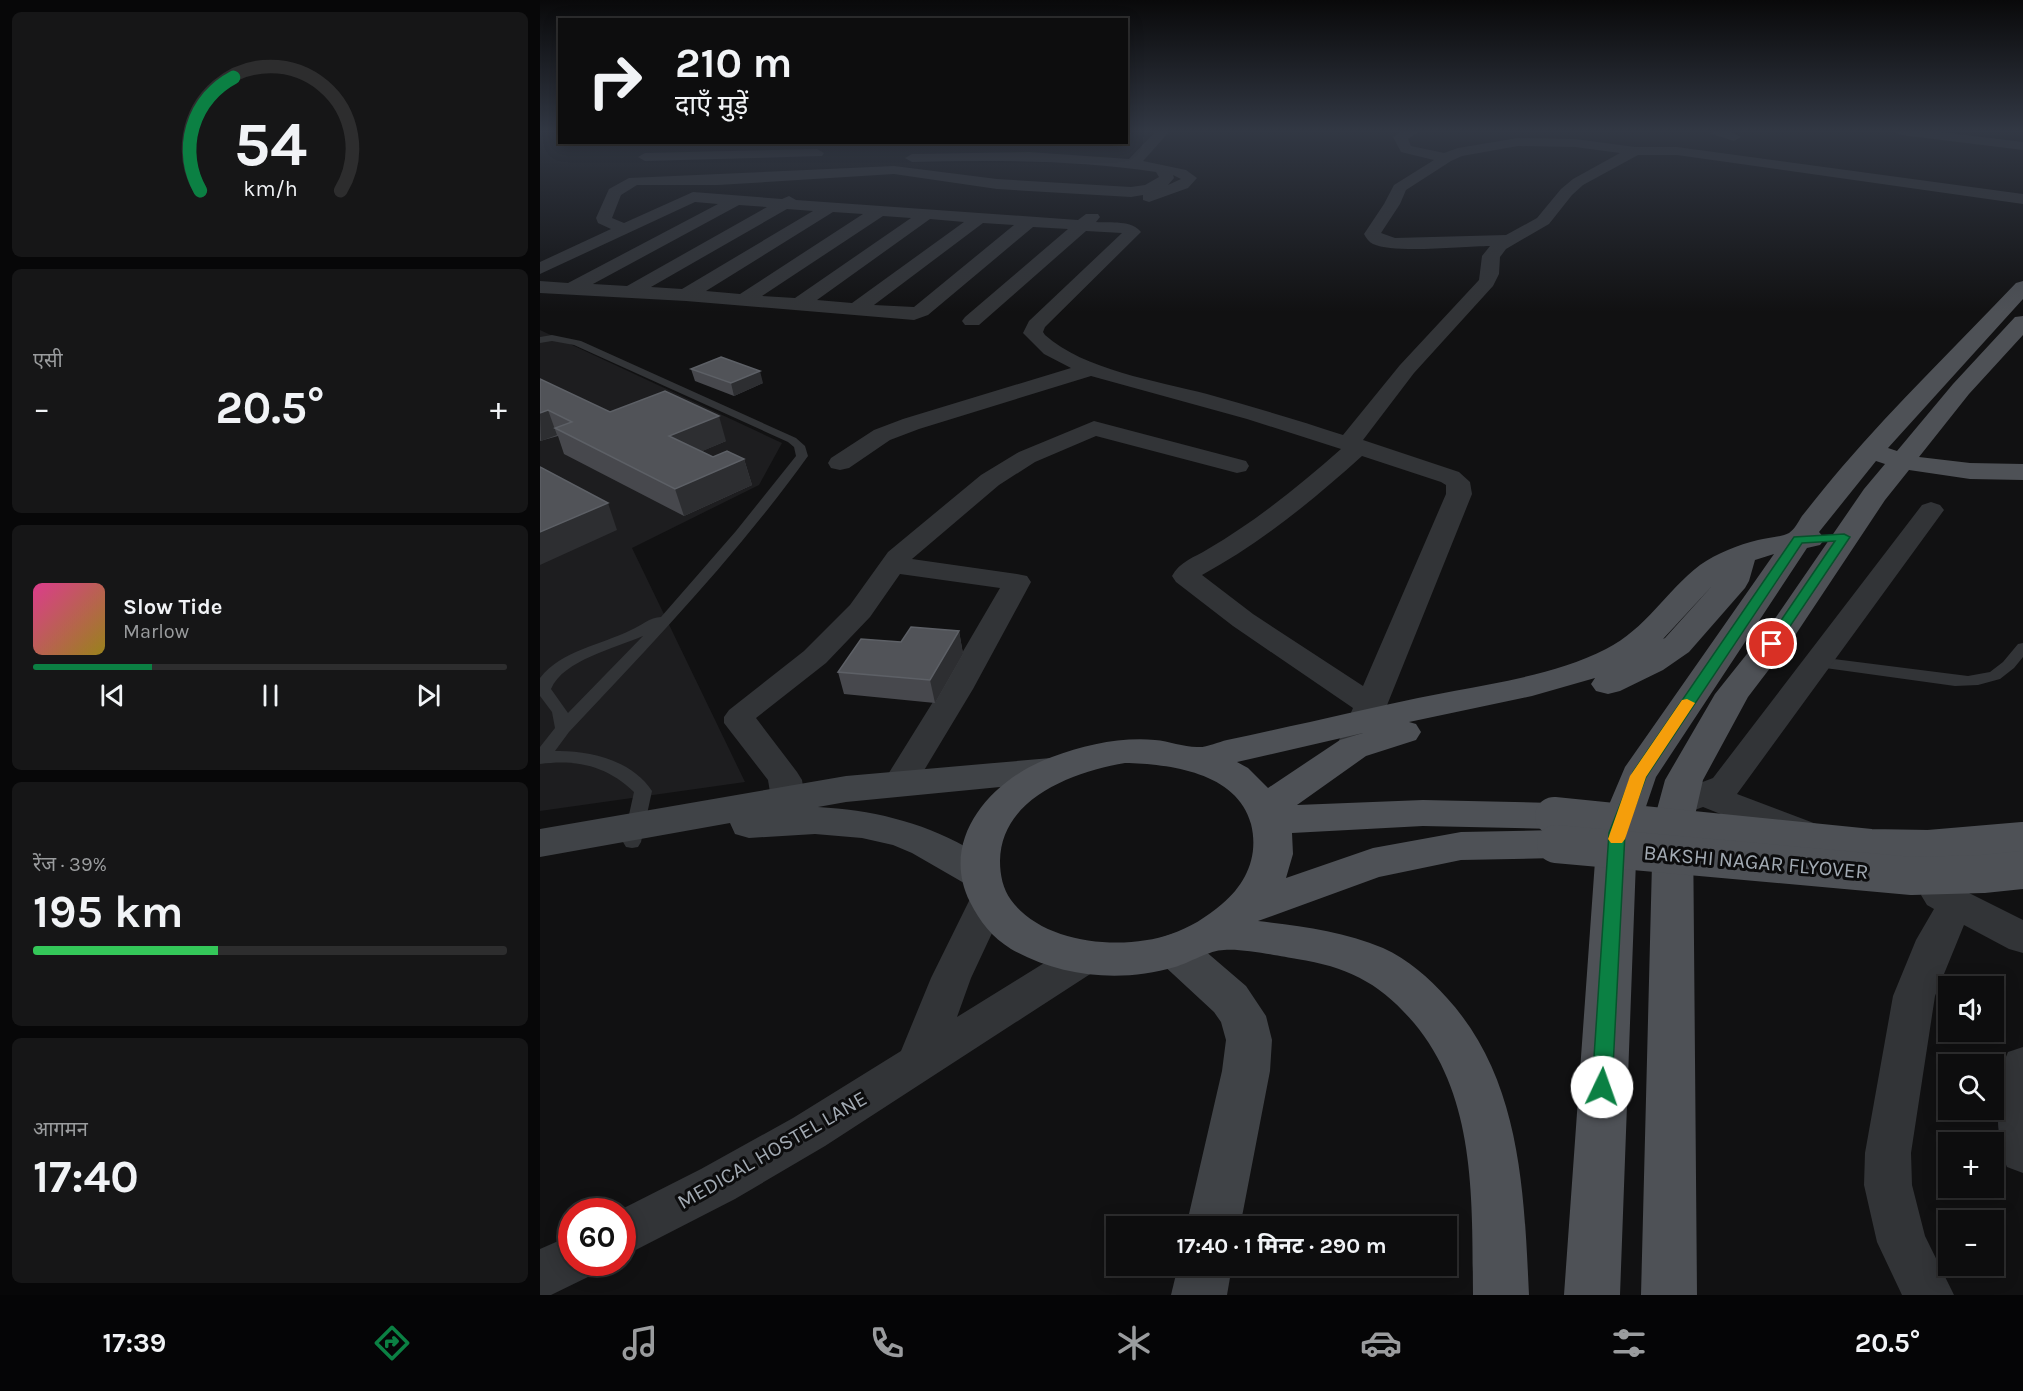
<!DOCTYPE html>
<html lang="hi">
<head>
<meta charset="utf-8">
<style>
  :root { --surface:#0d0d0e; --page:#161617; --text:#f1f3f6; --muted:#9a9c9e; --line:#2d2d2e; --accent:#0b8043 }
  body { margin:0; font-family:Karla,"Noto Sans Devanagari",sans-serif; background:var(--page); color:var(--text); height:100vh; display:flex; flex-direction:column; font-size:22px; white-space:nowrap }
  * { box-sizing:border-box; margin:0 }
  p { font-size:20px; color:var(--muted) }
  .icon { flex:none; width:33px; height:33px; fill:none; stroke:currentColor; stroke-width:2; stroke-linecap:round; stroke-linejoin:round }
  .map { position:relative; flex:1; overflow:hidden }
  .sheet { display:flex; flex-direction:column; gap:12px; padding:12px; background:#070708; width:540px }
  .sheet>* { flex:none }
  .guide { position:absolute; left:18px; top:18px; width:570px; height:126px; border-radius:0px; box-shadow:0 3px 15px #0003,0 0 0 2px var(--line); background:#0d0d0e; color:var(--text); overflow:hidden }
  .tools { position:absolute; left:1398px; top:976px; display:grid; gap:12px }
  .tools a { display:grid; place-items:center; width:66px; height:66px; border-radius:0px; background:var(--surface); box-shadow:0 3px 15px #0003,0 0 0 2px var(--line); font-size:30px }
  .speed { position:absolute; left:18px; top:1198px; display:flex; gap:12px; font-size:30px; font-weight:700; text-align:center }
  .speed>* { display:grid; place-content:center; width:78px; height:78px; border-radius:50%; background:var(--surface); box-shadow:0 3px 15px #0003,0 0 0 2px var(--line); line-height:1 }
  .speed .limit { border:9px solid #d22; background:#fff; color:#111 }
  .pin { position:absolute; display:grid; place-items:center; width:51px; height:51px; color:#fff; margin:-26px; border:3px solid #fff; border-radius:50%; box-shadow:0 2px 6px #0007 }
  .me { position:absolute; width:66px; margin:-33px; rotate:3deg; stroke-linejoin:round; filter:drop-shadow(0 0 4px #0008) }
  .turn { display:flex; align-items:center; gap:21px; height:126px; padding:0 18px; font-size:27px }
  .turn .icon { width:78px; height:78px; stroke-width:2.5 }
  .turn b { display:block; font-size:42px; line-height:51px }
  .big { font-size:45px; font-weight:700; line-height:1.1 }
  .sheet .widget { flex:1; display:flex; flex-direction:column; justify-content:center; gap:9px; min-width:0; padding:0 21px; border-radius:9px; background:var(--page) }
  .sheet .dial { align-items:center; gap:0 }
  .dial svg { height:156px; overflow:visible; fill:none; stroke:var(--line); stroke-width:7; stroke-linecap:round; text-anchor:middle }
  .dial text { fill:var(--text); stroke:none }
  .song { display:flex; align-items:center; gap:18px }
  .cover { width:72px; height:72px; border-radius:9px; background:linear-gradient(135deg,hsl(330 70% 55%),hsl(50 70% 35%)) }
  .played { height:6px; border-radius:3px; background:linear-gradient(90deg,var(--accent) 25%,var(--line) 25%) }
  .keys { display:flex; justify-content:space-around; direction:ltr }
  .heat { display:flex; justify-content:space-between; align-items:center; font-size:33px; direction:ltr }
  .charge { height:9px; border-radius:4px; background:linear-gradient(90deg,#34c759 39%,var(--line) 0) }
  .trip { position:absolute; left:566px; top:1216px; width:351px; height:60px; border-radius:0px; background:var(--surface); box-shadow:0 3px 15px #0003,0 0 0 2px var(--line); font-weight:700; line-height:60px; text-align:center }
  .menu { display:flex; height:96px; justify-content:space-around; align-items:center; background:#050506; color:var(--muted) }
  .menu .icon { width:42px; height:42px }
  .menu .current { color:var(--accent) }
  .menu b { font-size:27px; color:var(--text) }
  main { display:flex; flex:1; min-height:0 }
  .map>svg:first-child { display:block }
  .built { fill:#1d1d1f }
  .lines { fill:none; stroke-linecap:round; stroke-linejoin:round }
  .lane { fill:#323437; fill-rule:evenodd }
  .street { fill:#323437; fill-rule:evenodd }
  .secondary { fill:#404347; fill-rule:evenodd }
  .primary { fill:#4e5156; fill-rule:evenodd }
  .primary-bridge { stroke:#4e5156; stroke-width:38 }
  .wall { fill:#47484d }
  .shaded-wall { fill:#2d2e31 }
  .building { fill:#515358; stroke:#5d6066; stroke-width:1.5 }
  .route { fill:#0b8043; stroke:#07532c; stroke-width:1.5 }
  .slow { fill:#f59e0b }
  .labels { text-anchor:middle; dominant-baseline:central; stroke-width:6; stroke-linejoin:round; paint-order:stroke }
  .near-street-label { font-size:21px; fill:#a2aab3; stroke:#0c0c0d }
</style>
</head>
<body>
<main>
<section class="sheet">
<div class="widget dial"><svg viewBox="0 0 100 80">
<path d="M14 69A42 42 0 1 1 86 69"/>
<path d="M14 69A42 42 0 0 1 31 11" stroke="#0b8043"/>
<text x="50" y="56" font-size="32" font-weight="700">54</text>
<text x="50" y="72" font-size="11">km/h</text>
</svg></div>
<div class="widget"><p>एसी</p>
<div class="heat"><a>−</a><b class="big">20.5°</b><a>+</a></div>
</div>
<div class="widget">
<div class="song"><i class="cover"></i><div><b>Slow Tide</b><p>Marlow</p></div></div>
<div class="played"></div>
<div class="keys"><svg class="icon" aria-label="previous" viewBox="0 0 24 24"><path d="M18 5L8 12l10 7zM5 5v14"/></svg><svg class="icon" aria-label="pause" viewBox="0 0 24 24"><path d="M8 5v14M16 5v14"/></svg><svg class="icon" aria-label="next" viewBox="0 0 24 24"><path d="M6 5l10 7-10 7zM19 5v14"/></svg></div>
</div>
<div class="widget"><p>रेंज · 39%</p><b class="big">195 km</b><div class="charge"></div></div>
<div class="widget"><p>आगमन</p><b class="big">17:40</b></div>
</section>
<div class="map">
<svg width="1483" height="1295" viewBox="0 0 1483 1295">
  <rect width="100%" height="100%" fill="#111112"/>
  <path class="built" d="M0,330l242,113 -23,42 -127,63 113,234 -205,29z"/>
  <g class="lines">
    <g class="lane">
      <path d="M12,335l29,6 215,97 9,8 3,10c-71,99 -155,187 -239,276l-14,19c33,-1 77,9 97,40l-11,51 -3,5 -6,1 -6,-1 -3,-5 11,-50c-27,-26 -57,-33 -94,-28v-17l15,-19 -3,-16 -12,-16v-18c22,-28 61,-33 91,-48 10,-4 19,-13 30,-13l75,-86 60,-75 -2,-9 -6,-5 -214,-97 -22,-4 -12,2v-6zM103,636l-75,77 -17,-24c12,-29 65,-41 92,-53z"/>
      <path d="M1483,643v14l-9,11 -14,11 -22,6 -23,1 -137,-19 -8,-5 8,-5 150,19 22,-4 13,-10 15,-18z"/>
    </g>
    <g class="street">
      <path d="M616,131h14l-27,30 43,9 11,8 -9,10 -39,14 -6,-2v-5l-12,2 -134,-8 -103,-15 -176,11h-81l-16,10 -9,23 12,5 69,-31 89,7 7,-3 7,4 282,20 8,-6h12l2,3 -4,5c15,1 36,-2 45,10l-96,95 -2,5 2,3c39,35 112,46 162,59 46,13 91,26 136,41l57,-70 79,-85 3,-24 8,-10c-26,0 -95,8 -117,-2 -4,-2 -7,-6 -9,-10l20,-30 10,-19 40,-25 -33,-8 -8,-15 9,-6h18l-12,8 3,7 33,7 14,-5 60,-10 57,1 60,8h42l346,47v10l-346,-49h-39l-55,30 -11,10 -23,29 -43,25 -6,8 -1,17 -6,12 -79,87 -51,67 96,32 11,10 2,12 -101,251 -5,8 -12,3 -12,-3 -5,-8 16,-37 -120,-82 -57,-44 -4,-6c7,-14 23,-19 36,-27 48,-28 91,-63 133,-100l-94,-30 -156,-43 -172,53 -29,11 -41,28 -9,2 -9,-2 -3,-5 3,-5 43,-28 29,-11 168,-51 -27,-14 -21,-21 6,-12 93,-88 -36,-2 -107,94h-14l-3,-4 3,-4 103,-88 -35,-2 -105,88 -14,5 -228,-19 -146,-8v-12l28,2 150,-79 -23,-2 -155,72v-12l71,-33 -13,-6 -2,-5 13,-29 20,-11 265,-12 103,13 134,8 14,-2 14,-8 -3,-5c-81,-12 -162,-12 -244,-10l-7,-4 7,-4 117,-2 100,7zM978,146l57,1 45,6 -47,26 -12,10 -24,29 -31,17 -111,3 -14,-5 19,-29 6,-14 45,-29 11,-5zM633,175l8,4 -13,6 6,-7zM199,205l28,2 -140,79 -34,-2zM247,209l26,2 -131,78 -31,-2zM293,212l30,2 -123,80 -34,-3zM343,216l28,2 -116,80 -33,-2zM390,219l34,3 -112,81 -35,-3zM443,223l31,2 -100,82 -40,-2zM822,456l79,26 5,3v9l-83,192 -110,-72 -51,-39c59,-32 110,-74 160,-119z"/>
      <path d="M1170,131h19l12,6 -7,4 -22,-7z"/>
      <path d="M1354,131h39l90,11v8l-122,-15z"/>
      <path d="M277,149l7,4 -2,3 -177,5 -7,-4 7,-4z"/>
      <path d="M554,421l152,40 3,5 -3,5 -9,2 -141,-37 -61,26 -36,23 -87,74 105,15 10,2 4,6 -58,107 -62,103 -12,4 -12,-4 -5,-8 59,-95 59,-101 -100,-14 -30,43 -44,46 -70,55 41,54 5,8 3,18 -5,8 -12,4 -12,-4 -5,-8 -3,-18 -44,-57v-6l5,-7 75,-59 46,-46 38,-53 93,-77 38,-23z"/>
      <path d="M1391,502l9,3 4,5 -207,284 82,31 5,9 -5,9 -13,4 -13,-4 -90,-36 -25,9 -12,-4 -6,-8 6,-8 47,-18 209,-273z"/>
      <path d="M1400,881l13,4 70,35v33l-14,-4 -45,-24 -29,71 -24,157 1,32 13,51 29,59h-52l-25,-53 -13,-57 1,-32 28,-157 23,-56 18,-31 -7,-4 -6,-10 6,-10z"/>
      <path d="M448,887l13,4 6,10 -36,77 -14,39 113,-70 14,-5 14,5 6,11 -6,11 -273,177 -90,53 -113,58v-45h-6l85,-43 92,-51 108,-67 30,-73 38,-77 6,-10z"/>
      <path d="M1483,1047v126l-16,-6c-13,-27 -12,-88 1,-115z"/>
      <path d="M32,1235v28h23l-5,13 -39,19h-11v-46z"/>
    </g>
    <g class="secondary">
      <path d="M511,758l13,3 6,9 -6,9 -13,3 -205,20 -28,5c52,3 102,14 148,40 13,7 25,12 32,25l-6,11 -14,4 -14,-4 -52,-30 -19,-8 -31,-7 -47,-4 -66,4 -14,-4 -5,-11 -190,34v-28l306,-53z"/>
      <path d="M635,933l15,5 56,48 20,30 6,24 -2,31 -30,156h-54l36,-156 4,-31 -5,-18 -7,-10 -54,-50 -7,-12 7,-12z"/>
      <path d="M638,1266h54l-5,29h-56z"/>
    </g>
    <path class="primary" d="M1483,281v18l-135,149 9,3 56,-67 62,-67 8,-1v19l-54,59 -50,63 51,6 53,1v16l-53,-1 -61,-9 -24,30 -89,134 -48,63 -45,83 -10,44 4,471h-56l12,-471 12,-44 50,-86 59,-74 90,-131 21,-25 -9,-3 -57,71 6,7 -5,6 -13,3 -151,229 -19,56 -17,462h-56l33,-462 28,-66 149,-213 -19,6 -6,21 -4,7 -56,64 -26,18 -43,21 -12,3 -12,-3 -5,-7 4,-6 -63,18 -123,26 7,2 5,8 -5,8 -50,16 -69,49 126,-5 131,3 14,3 5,10 -5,10 -14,3 -131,-3 -131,7 1,21 -7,24 87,-30 88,-16 95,-2 14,4 6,10 -6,10 -14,4 -95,2 -82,17 -121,44c42,5 85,10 125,27 25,11 46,30 64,50 74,81 77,193 82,297h-56c-1,-93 4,-197 -59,-272 -34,-40 -66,-56 -117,-64 -18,-3 -56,-11 -73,-9 -14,0 -35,13 -49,17 -54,16 -115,10 -164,-18 -19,-12 -31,-27 -41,-47 -32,-64 23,-124 82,-145 33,-12 68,-20 103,-17 14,1 28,7 42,7 9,1 21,-5 30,-7 28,-6 55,-12 83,-18 48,-11 96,-22 144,-31 52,-10 105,-18 152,-42 40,-20 60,-58 94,-84 17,-12 38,-20 58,-25 9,-2 24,-3 31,-7 6,-4 9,-11 13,-17 13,-16 26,-33 40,-49 55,-64 116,-123 174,-184zM1172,586l-47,52 -2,1zM823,733l-23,7 -72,48 -20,-20 -11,-6zM585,763c44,1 112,9 126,61 8,32 -5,60 -29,80 -15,13 -33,24 -51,30 -48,17 -128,10 -160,-34 -8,-11 -11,-25 -11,-39 1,-63 73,-89 125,-98z"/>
    <g class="primary-bridge">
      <path d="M1014,816l316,32 59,1 94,-8"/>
      <path d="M1016,844l356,32 71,-2 40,-4"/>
    </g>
  </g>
  <g class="wall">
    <path d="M151,369l72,14 -29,13 -39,-15z"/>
    <path d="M0,379l70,33 116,29 -24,10 11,6 31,2 8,26 -68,31 -120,-62 -6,-18 -18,5z"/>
    <path d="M419,631l4,23 -28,49 -91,-9 -6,-22 63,-30z"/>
  </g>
  <g class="shaded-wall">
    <path d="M220,371l3,12 -29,13 -3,-13z"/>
    <path d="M8,410l9,25 -16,6 -1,-28z"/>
    <path d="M179,416l7,25 -49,21 -8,-26z"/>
    <path d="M204,459l8,26 -68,31 -9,-27z"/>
    <path d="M68,503l9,27 -77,35v-33z"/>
    <path d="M419,631l4,23 -28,49 -5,-23z"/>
  </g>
  <g class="building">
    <path d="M181,357l39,14 -29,12 -40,-14z"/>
    <path d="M0,379l70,33 55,-21 54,25 -50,20 44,21 14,-6 17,8 -69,30 -120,-61 17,-6 -24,-12 -8,3z"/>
    <path d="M0,467l68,36 -68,29z"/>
    <path d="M371,627l48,4 -29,49 -92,-8 23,-33 40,3z"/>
  </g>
  <linearGradient id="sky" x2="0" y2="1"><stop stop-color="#09090a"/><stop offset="0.42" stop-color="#323844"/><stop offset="1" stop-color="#323844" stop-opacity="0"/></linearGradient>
  <rect width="1483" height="312" fill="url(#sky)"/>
  <path class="route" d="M1304,534l6,3 -72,107 -2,3h-9l-2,-3 70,-103 -33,2 -156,234 -21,56 -13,254 -3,6 -7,3 -7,-3 -3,-6 17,-254 24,-61 161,-235z"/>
  <path class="slow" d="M1147,699l8,4 -49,74 -21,62 -3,4h-11l-3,-4 22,-63 52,-76z"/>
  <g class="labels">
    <g class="near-street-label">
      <text transform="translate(1216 862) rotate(5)">BAKSHI NAGAR FLYOVER</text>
      <text transform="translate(232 1150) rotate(-30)">MEDICAL HOSTEL LANE</text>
    </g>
  </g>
</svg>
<div class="tools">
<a><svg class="icon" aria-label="sound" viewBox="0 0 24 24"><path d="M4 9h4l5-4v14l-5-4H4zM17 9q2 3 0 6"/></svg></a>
<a><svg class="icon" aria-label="search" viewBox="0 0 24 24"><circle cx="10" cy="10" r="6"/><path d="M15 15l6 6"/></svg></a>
<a>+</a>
<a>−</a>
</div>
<div class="speed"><div class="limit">60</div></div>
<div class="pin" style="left:1232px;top:644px;background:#d93025"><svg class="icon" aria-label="arrive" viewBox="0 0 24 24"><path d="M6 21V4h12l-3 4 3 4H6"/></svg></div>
<svg class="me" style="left:1062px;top:1087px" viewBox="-20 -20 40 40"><circle r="19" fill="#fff"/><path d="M0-13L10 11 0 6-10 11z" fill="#0b8043"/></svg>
<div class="trip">17:40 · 1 मिनट · 290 m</div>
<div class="guide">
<div class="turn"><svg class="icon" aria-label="right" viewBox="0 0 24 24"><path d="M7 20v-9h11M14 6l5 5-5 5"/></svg><div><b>210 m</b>दाएँ मुड़ें</div></div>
</div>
</div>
</main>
<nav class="menu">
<b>17:39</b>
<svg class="icon current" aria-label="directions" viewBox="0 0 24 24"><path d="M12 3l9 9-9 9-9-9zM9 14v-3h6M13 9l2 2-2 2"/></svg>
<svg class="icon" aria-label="music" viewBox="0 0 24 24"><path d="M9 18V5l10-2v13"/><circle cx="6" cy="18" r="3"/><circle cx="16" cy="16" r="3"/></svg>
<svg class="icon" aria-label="phone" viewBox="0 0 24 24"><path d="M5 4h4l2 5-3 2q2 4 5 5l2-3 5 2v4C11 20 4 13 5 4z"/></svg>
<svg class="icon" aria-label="climate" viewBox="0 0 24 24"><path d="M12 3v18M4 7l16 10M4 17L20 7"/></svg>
<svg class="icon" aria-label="car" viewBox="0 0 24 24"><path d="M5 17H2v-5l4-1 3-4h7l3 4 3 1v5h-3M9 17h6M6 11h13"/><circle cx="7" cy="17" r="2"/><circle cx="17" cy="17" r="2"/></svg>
<svg class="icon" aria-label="filters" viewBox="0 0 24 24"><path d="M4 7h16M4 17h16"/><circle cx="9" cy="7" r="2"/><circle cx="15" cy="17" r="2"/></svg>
<b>20.5°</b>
</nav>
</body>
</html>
